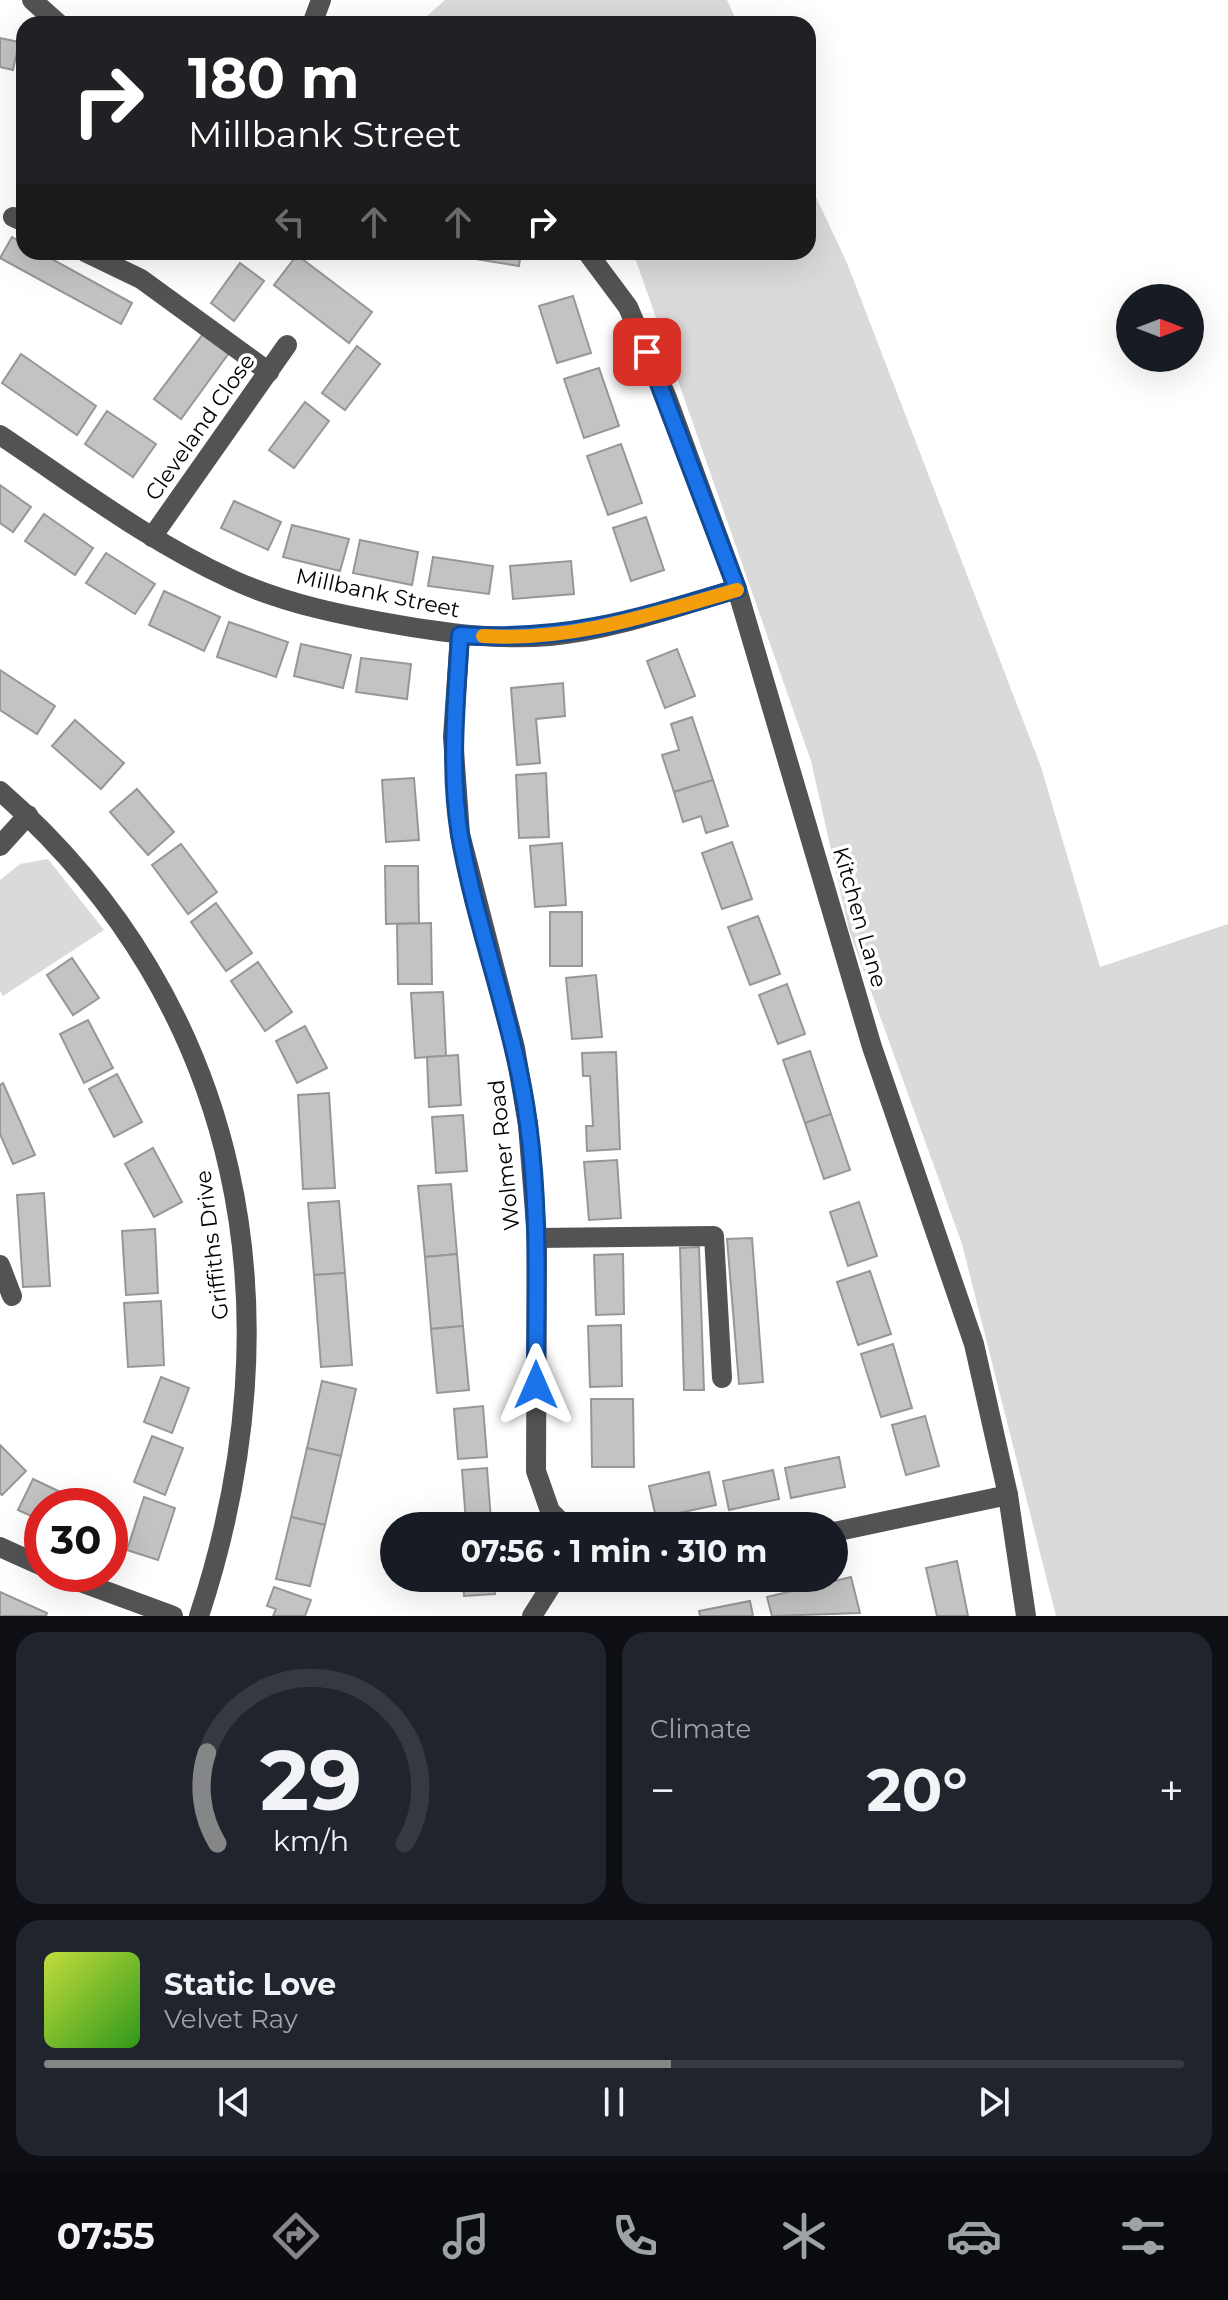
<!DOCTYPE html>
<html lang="en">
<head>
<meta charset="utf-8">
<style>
  :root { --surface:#171b24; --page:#20242c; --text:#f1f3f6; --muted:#9ea1a6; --line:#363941; --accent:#858687 }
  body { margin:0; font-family:Montserrat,sans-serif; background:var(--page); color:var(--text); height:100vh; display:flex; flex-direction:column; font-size:30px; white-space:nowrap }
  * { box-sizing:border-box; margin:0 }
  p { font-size:26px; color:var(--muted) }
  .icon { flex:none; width:44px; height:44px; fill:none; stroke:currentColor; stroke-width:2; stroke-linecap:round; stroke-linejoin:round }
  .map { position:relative; height:1616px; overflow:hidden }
  .sheet { display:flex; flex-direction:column; gap:16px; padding:16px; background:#0d0f14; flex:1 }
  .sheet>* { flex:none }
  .banner { position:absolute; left:16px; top:16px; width:800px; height:244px; border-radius:24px; box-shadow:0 8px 32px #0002; background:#202124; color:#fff; overflow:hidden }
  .needle { width:52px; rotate:90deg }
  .fabs { position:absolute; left:1116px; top:284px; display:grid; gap:16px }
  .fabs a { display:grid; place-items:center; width:88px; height:88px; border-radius:50%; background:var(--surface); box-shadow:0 8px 32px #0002; font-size:40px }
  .speed { position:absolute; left:24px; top:1488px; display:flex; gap:16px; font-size:40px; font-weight:700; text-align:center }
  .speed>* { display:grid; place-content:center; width:104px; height:104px; border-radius:50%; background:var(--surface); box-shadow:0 8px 32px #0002; line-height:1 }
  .speed .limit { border:12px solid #d22; background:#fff; color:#111 }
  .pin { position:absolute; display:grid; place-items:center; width:68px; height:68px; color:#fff; margin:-34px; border-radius:16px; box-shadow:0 4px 12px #0006 }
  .me { position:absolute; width:88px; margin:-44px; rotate:0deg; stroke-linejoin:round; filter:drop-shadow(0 0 6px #0008) }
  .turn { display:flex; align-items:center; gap:28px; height:168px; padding:0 40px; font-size:36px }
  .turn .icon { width:104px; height:104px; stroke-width:2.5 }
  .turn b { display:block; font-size:56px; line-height:68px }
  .lanes { display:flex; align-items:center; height:76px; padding:0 40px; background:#0003; justify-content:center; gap:40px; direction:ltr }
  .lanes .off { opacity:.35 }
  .big { font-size:60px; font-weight:700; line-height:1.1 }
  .sheet .tile { flex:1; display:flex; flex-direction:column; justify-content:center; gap:12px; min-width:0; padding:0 28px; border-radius:24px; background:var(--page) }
  .sheet .dial { align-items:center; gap:0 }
  .dial svg { height:208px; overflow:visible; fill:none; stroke:var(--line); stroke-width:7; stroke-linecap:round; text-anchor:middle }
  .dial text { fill:var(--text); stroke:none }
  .song { display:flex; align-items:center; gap:24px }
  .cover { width:96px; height:96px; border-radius:12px; background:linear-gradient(135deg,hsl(70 70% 55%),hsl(110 70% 35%)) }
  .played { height:8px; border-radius:4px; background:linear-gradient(90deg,var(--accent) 55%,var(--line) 55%) }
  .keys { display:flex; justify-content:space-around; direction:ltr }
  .heat { display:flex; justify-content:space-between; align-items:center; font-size:44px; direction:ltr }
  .sheet .tiles { flex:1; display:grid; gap:16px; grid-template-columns:1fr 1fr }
  .tile:last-child { grid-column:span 2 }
  .trip { position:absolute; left:380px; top:1512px; width:468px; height:80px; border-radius:40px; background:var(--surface); box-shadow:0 8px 32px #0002; font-weight:700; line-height:80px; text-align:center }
  .tab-bar { display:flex; height:128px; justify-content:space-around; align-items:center; background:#090b0e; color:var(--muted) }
  .tab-bar .icon { width:56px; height:56px }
  .tab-bar .selected { color:var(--accent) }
  .tab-bar b { font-size:36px; color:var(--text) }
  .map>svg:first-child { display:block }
  .green { fill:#dadada }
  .building { fill:#c3c3c3; stroke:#979797; stroke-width:2 }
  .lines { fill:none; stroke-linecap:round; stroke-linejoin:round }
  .minor { stroke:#535353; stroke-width:20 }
  .route-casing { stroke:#114b97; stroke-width:20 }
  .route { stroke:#1a73e8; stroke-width:14 }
  .slow { stroke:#f59e0b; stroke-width:14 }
  .labels { text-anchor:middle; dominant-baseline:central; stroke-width:7; stroke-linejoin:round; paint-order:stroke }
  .street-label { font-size:22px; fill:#000; stroke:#fff }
</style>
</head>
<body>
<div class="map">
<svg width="1228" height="1616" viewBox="0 0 1228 1616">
  <rect width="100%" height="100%" fill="#fff"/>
  <g class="green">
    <path d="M445,0h282l11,24h-320z"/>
    <path d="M808,180l39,83 194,504 59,200 128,-43v692h-172l-94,-372 -113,-314 -38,-169 -178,-509h175z"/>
    <path d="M48,859l56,71 -101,66 -3,-5v-111l20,-16z"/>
  </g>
  <g class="building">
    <path d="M0,38l19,4 -6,28 -13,-3z"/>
    <path d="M12,237l12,7v8h15l93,51 -11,21 -121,-66z"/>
    <path d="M462,252h59l-2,14 -57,-9z"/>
    <path d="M297,255l75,57 -23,31 -75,-58z"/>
    <path d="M240,263l24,18 -30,40 -23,-18z"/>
    <path d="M573,296l18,57 -34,10 -18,-57z"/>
    <path d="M203,334l26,19 -48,66 -27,-20z"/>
    <path d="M357,346l23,18 -35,46 -23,-17z"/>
    <path d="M21,354l75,52 -19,29 -75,-52z"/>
    <path d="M599,368l20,58 -35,12 -20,-59z"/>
    <path d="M305,402l24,19 -35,47 -25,-18z"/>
    <path d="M107,411l49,33 -23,33 -48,-33z"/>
    <path d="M621,444l21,59 -34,12 -21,-59z"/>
    <path d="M0,485l31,22 -18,25 -13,-9z"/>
    <path d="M234,501l47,21 -13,28 -47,-22z"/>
    <path d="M44,514l49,34 -18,27 -50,-34z"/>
    <path d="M646,517l18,53 -33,11 -18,-53z"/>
    <path d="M292,525l57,14 -9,32 -57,-14z"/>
    <path d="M360,540l58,12 -6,33 -59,-12z"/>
    <path d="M106,553l49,31 -20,30 -49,-31z"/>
    <path d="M433,557l60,9 -4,28 -61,-8z"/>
    <path d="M571,561l3,33 -61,5 -3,-33z"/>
    <path d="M164,591l56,26 -16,34 -55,-26z"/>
    <path d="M229,622l59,20 -12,35 -59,-20z"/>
    <path d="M301,644l50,11 -8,33 -49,-12z"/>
    <path d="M677,649l18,47 -30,12 -18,-47z"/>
    <path d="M361,658l50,6 -4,35 -51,-7z"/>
    <path d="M0,670l55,36 -18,28 -37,-24z"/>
    <path d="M563,683l2,33 -29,3 4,44 -23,2 -6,-77z"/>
    <path d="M692,717l21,63 -39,12 -12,-37 17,-5 -8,-26z"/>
    <path d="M75,720l49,43 -23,26 -49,-43z"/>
    <path d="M546,773l3,64 -30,1 -3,-63z"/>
    <path d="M414,778l5,62 -33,2 -4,-62z"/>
    <path d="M713,780l15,46 -22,7 -5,-17 -18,6 -9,-30z"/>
    <path d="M137,789l37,43 -26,23 -38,-43z"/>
    <path d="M732,842l20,57 -30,10 -20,-56z"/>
    <path d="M562,843l4,62 -31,2 -5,-61z"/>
    <path d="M181,844l36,48 -29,22 -36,-49z"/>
    <path d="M385,866h33l1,57 -33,1z"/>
    <path d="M216,903l36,50 -26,18 -35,-49z"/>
    <rect x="550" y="912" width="32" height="54"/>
    <path d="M758,916l22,58 -30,11 -22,-58z"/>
    <path d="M431,923l1,61h-34l-1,-60z"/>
    <path d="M72,958l27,40 -26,17 -26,-40z"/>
    <path d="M258,962l34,50 -27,19 -34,-50z"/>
    <path d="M596,975l6,62 -30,2 -6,-61z"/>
    <path d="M787,984l18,50 -27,10 -19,-49z"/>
    <path d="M443,992l3,64 -31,2 -4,-65z"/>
    <path d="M88,1020l25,48 -29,15 -24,-49z"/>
    <path d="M305,1026l22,42 -30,15 -21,-42z"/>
    <path d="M810,1051l21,63 -26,9 -22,-63z"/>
    <path d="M616,1052l4,97 -33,2 -1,-25h7l-3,-50h-7l-1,-23z"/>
    <path d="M458,1055l3,50 -32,2 -2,-50z"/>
    <path d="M117,1074l25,48 -28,15 -25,-48z"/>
    <path d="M3,1083l32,72 -22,9 -13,-30v-49z"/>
    <path d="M329,1093l6,95 -32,1 -5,-94z"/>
    <path d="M831,1114l19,56 -26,9 -19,-56z"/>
    <path d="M463,1115l4,56 -31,2 -4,-56z"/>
    <path d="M153,1148l29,54 -28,15 -29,-53z"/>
    <path d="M617,1160l4,58 -32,2 -5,-58z"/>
    <path d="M451,1184l6,70 -32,3 -7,-71z"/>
    <path d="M44,1193l6,93 -27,1 -6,-92z"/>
    <path d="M339,1201l6,72 -31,2 -6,-72z"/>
    <path d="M859,1202l18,54 -29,10 -18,-54z"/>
    <path d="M155,1229l3,64 -32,2 -4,-64z"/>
    <path d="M752,1238l11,144 -24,2 -12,-145z"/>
    <path d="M699,1247l5,143h-20l-4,-142z"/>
    <path d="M457,1254l6,72 -32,3 -6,-72z"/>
    <path d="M623,1254l1,60 -28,1 -2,-60z"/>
    <path d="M870,1271l21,63 -33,11 -21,-63z"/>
    <path d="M345,1273l7,92 -31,2 -7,-92z"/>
    <path d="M161,1301l3,64 -36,2 -4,-64z"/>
    <path d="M621,1325l1,61 -32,1 -2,-61z"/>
    <path d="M463,1326l6,64 -32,3 -6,-64z"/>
    <path d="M893,1344l19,64 -31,9 -20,-63z"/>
    <path d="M161,1377l28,11 -17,45 -28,-11z"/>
    <path d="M322,1381l34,8 -15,67 -34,-8z"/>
    <path d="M591,1399h42l1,68h-42z"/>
    <path d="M483,1406l4,51 -29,2 -4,-50z"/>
    <path d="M925,1416l14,50 -33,9 -14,-50z"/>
    <path d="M152,1436l31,12 -18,47 -31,-13z"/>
    <path d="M0,1445l26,26 -24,24 -2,-2z"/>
    <path d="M307,1448l34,8 -16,69 -34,-8z"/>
    <path d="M839,1457l6,30 -54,11 -6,-30z"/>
    <path d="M487,1468l4,52 -25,2 -4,-52z"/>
    <path d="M773,1470l6,29 -50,11 -6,-29z"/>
    <path d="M709,1472l7,33 -60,13 -7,-32z"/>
    <path d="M33,1479l57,27h-48v15l-24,-11z"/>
    <path d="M144,1497l31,11 -17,52 -31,-10z"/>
    <path d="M291,1517l34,8 -15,61 -34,-7z"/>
    <path d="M957,1561l11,55h-31l-11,-48z"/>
    <path d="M851,1577l9,36 -88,3 -5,-19z"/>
    <path d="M463,1578h31l1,16 -31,2z"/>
    <path d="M274,1587l37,13 -6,16h-32l3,-7 -9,-3z"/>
    <path d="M0,1592l47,21 -1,3h-46z"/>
    <path d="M750,1601l3,15h-53l-1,-5z"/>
  </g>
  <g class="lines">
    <g class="minor">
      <path d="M32,0l27,24"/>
      <path d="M312,24l9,-24"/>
      <path d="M13,217l11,5"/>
      <path d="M85,252l56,27 128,93"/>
      <path d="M587,252l41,55 39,91 70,191 135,458 102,297 34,151 18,121"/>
      <path d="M0,435c75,50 148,106 231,144 54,25 115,37 174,47 49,8 96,14 145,10 63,-6 126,-29 187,-47"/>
      <path d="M152,537l135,-192"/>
      <path d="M460,635l-7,102 7,97 55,214 13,77 9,113 -1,233 14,40 15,15"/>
      <path d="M0,791c246,215 299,522 199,825"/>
      <path d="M0,846l28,-31"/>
      <path d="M537,1238l177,-2 8,142"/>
      <path d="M0,1265l12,31"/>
      <path d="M834,1532l174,-37"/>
      <path d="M0,1547l42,19"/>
      <path d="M59,1574l114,42"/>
      <path d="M532,1616l24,-38"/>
    </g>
  </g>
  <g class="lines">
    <g class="route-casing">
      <path id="route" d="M536,1385c0,-87 4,-175 -8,-261 -13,-99 -51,-192 -68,-289 -11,-67 -4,-133 0,-200 106,7 177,-16 277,-46l-90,-237"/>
    </g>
    <use href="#route" class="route"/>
    <path class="slow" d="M483,636c88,6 170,-22 254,-46"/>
  </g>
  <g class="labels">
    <g class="street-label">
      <text transform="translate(200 427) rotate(-55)">Cleveland Close</text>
      <text transform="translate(378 593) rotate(12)">Millbank Street</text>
      <text transform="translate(860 917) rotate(74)">Kitchen Lane</text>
      <text transform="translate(504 1155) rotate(-96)">Wolmer Road</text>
      <text transform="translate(212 1245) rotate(-97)">Griffiths Drive</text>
    </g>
  </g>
</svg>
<div class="fabs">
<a><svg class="needle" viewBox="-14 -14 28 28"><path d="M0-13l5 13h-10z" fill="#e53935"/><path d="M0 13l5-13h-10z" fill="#9ea1a6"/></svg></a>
</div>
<div class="speed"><div class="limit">30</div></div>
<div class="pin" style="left:647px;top:352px;background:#d93025"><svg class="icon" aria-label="arrive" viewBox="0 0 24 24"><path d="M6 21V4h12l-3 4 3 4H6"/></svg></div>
<svg class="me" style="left:536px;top:1385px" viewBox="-20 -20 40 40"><path d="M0-17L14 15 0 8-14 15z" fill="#1a73e8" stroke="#fff" stroke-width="4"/></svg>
<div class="trip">07:56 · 1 min · 310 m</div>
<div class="banner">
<div class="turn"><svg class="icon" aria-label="right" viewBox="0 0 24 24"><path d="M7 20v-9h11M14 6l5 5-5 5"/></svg><div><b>180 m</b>Millbank Street</div></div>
<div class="lanes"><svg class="icon off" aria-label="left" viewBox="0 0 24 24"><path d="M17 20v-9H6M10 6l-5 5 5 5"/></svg><svg class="icon off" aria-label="ahead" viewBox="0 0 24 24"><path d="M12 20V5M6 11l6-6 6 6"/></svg><svg class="icon off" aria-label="ahead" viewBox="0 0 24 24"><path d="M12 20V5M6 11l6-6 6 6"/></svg><svg class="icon" aria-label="right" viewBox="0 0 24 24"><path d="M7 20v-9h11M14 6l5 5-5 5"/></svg></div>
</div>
</div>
<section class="sheet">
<div class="tiles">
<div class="tile dial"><svg viewBox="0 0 100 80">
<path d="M14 69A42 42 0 1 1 86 69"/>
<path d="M14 69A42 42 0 0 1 10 34" stroke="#858687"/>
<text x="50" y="56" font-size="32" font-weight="700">29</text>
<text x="50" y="72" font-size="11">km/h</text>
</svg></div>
<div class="tile"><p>Climate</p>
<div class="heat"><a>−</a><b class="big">20°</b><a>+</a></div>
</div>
<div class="tile">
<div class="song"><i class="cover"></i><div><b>Static Love</b><p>Velvet Ray</p></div></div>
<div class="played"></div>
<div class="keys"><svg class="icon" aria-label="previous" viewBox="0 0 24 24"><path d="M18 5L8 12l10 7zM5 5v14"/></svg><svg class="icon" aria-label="pause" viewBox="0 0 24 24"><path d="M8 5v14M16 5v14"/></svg><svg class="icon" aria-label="next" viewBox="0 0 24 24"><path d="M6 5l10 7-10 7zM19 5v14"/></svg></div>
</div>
</div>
</section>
<nav class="tab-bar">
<b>07:55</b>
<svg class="icon selected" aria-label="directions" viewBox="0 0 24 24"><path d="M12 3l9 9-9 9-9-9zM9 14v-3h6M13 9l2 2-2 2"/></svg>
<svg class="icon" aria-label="music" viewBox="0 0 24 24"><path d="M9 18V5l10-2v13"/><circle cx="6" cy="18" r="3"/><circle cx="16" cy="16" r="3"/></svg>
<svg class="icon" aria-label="phone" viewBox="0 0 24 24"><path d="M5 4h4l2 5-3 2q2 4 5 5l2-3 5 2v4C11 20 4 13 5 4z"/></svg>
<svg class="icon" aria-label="climate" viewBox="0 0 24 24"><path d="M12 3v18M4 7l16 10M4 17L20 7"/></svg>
<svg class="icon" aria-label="car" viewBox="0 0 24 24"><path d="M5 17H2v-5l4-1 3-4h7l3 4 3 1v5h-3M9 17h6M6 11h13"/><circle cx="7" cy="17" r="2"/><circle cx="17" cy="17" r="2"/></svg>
<svg class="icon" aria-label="filters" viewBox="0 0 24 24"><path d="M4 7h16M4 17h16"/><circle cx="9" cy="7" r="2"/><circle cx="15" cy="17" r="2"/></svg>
</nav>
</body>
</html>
